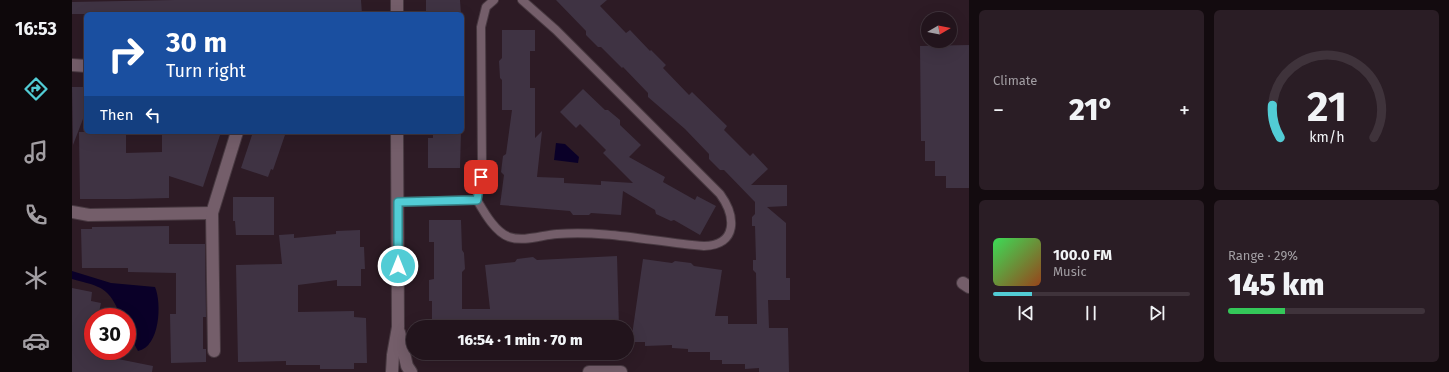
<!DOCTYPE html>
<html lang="en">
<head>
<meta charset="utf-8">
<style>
  :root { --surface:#22141c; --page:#2a1d25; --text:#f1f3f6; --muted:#a29ea3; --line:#3f333b; --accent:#52ccd5 }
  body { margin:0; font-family:"Fira Sans",sans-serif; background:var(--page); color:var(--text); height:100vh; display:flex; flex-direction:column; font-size:15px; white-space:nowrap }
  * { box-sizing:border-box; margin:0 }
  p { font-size:13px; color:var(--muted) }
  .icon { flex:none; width:22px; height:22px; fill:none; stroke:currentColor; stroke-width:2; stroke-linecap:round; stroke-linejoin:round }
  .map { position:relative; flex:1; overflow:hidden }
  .panel { display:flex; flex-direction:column; gap:10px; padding:10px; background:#130b0f; width:480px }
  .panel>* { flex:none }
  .hud { position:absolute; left:12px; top:12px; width:380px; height:122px; border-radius:6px; box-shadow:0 4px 16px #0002,0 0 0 1px var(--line); background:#1a4fa0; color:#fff; overflow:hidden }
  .needle { width:26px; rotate:80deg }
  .buttons { position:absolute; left:849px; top:12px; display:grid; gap:8px }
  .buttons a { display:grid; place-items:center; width:36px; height:36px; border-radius:50%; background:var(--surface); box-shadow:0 4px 16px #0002,0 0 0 1px var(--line); font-size:20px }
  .speed { position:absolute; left:12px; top:308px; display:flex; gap:8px; font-size:20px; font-weight:700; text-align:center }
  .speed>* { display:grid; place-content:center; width:52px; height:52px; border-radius:50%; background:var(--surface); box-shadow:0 4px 16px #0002,0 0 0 1px var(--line); line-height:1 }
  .speed .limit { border:6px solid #d22; background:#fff; color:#111 }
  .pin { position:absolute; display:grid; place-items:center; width:34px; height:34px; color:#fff; margin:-17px; border-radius:8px; box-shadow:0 2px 6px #0006 }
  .me { position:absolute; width:44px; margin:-22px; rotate:0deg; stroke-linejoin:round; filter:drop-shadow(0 0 3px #0008) }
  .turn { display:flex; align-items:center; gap:14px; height:84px; padding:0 16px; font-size:18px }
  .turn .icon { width:52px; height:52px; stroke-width:2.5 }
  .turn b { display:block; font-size:28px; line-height:34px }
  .then { display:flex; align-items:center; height:38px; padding:0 16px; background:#0003; gap:8px; font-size:15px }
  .big { font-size:30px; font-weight:800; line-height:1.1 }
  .panel .widget { flex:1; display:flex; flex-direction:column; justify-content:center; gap:6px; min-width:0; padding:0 14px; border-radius:6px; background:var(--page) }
  .panel .dial { align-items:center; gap:0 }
  .dial svg { height:104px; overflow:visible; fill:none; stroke:var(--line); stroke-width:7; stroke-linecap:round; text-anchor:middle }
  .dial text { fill:var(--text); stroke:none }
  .song { display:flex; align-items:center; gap:12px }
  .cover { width:48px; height:48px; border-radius:6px; background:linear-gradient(135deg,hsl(130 70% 55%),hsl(20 70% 35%)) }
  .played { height:4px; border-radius:2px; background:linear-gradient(90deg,var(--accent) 20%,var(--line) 20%) }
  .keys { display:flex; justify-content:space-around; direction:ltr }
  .heat { display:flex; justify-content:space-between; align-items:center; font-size:22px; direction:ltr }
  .charge { height:6px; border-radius:3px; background:linear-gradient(90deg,#34c759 29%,var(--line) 0) }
  .panel .tiles { flex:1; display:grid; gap:10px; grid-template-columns:repeat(2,1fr) }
  .trip { position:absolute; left:334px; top:320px; width:228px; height:40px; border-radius:20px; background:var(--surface); box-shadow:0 4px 16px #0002,0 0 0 1px var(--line); font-weight:800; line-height:40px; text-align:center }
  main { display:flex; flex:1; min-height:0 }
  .menu { display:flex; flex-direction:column; width:72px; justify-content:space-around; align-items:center; background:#0e080b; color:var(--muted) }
  .menu .icon { width:28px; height:28px }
  .menu .on { color:var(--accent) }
  .menu b { font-size:18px; color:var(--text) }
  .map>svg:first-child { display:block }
  .water { fill:#0a0028 }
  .building { fill:#3f3343 }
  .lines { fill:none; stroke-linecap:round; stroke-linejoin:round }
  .lane-casing { stroke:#483941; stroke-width:10 }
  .street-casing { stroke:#483941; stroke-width:14 }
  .lane { stroke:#745e6a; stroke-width:8 }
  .street { stroke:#745e6a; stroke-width:12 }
  .route-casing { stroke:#35858a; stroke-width:10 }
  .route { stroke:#52ccd5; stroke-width:7 }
</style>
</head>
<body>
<main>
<nav class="menu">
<b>16:53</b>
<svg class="icon on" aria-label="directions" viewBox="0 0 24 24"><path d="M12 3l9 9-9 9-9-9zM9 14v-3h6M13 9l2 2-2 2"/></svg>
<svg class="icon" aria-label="music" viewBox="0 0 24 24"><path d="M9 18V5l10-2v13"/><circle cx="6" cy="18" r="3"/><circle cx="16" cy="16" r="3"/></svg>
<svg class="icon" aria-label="phone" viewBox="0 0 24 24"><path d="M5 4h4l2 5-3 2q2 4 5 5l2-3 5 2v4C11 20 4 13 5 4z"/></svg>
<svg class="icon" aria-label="climate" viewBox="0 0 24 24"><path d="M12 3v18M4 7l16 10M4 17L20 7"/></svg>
<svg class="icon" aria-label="car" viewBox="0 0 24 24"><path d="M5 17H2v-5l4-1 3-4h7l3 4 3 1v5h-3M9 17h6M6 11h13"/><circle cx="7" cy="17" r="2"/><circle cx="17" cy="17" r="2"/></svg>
</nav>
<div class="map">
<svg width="897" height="372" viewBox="0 0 897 372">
  <rect width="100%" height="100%" fill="#2d1b25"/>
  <g class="water">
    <path d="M484,143l9,1 14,13 -1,6 -24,-3z"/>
    <path d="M0,271l39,12 44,4c7,16 5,60 -17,64l-11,-20v-14h-6c-12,-30 -19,-30 -49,-38z"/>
  </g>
  <g class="building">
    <path d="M102,0h187l1,14h-290v-12z"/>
    <path d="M354,0h34l1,14h-35z"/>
    <path d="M484,0h51l-7,6 26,27 4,-3 20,21 1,-1 15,15 -3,3 26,27 3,-3 35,34 -3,4 26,26 3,-3 15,16 -17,16h36v21l-20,1 19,16v55h4v22h-22l1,28h19l1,44h-30v-4l-14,1v-5h-23v-4h-12v-8h-22v-3l-16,-1v-3l-27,1v-4h-14l12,-83 29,4 3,-2 16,2 3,3 28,4 -7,46h13v8h29l-1,-51 -3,-3v-10h3l-1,-34h-3v-9l3,-3v-12l-31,-32h-4l-11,-11v-5l-24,-25 -37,-32v-4l-25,-26 -1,1 -21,-21h-3l-12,-12v-4z"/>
    <path d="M430,30h33v21h-5v37h5v50l7,-7 -5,46 27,1v5l37,2v-4l32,2 -30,-30 3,-3 -26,-26 -4,4 -16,-16 23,-23 22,21h3l12,10v5l21,20 -12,12 36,20 -2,5 32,18 2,-4 19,10 -16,29 -26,-15 -3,1 -15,-7 -1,-4 -32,-19 -2,24 -30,-2 -2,2h-16l-3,-4 -70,-6 4,-30 -3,-3 2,-16 3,-2 6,-44h-10v-30l-2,-2 -1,-17 3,-3z"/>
    <path d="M897,45v143h-23v-12h-11v-15h-10v-20h-4l-1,-95z"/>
    <path d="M0,87h14v24l-13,34z"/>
    <path d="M7,132h47v21l36,-1v-20h59l-18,55 -34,-11v22l-41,1h-48z"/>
    <path d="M181,132h33l-13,38 -2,-1 -3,8 -27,-9z"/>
    <path d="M361,132h28l-1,36h-32v-30h5z"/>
    <path d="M161,197h41v38h-38l-1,-14h-2z"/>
    <path d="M357,220h32l1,30 2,3 1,16 -3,3v37h28l-5,-44 30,-3 2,-3 16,-2 4,3 80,-4 2,71h-187v-26h-3v-21l5,-1v-37h-5z"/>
    <path d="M97,226v18h36l1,73h-3v32h3v13l-35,1 -1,-49h6v-41l-48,-1v-4h-46l-1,-39h11v-2z"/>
    <path d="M288,230v17h4l1,22h-4v17h-24v-6l-39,5v27l56,-1v6l12,1 1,45h-13v6h-34v-4h-34v-4l-48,1 -2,-97 46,-1 -3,-29 15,-1v4l42,-4v-3z"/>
    <path d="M0,288l20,4 -1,9 10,2 -3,14h-5v37l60,12 -1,6h-80z"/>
  </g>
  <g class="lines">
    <g class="lane-casing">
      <g id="lane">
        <path d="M422,0l-8,7 -5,20 1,139 -5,34c7,12 18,32 32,37 15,5 33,-2 48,-3 50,-4 97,8 147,12 34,-1 32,-30 16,-52l-164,-164 -34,-30"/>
        <path d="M326,202l79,-2"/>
      </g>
    </g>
    <g class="street-casing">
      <g id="street">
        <path d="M325,0v14"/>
        <path d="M0,65l14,1"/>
        <path d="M0,212l17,3 123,-2"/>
        <path d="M891,283l6,4"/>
        <path d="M327,332l8,34 4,6"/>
        <path d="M142,351l-2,-138 25,-81"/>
        <path d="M320,372l1,-17 5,-28 -1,-195"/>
        <path d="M517,372h32"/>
      </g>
    </g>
    <use href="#lane" class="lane"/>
    <use href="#street" class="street"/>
  </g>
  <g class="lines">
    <g class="route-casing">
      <path id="route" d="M326,266v-64l79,-2 4,-23"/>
    </g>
    <use href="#route" class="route"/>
  </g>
</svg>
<div class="buttons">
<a><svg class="needle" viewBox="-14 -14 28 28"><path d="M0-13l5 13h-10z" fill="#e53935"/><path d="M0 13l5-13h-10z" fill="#a29ea3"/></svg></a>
</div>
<div class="speed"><div class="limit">30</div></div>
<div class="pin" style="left:409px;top:177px;background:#d93025"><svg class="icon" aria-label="arrive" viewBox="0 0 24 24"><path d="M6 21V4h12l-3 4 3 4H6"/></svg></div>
<svg class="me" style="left:326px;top:266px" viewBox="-20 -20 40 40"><circle r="17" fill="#52ccd5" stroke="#fff" stroke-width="3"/><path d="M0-11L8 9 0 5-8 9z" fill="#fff"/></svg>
<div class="trip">16:54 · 1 min · 70 m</div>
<div class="hud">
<div class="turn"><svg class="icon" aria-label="right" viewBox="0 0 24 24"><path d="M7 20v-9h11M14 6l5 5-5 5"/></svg><div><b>30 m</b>Turn right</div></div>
<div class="then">Then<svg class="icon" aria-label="left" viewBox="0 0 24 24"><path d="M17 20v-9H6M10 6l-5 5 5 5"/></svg></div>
</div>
</div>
<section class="panel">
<div class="tiles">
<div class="widget"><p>Climate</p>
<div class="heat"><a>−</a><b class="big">21°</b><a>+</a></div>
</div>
<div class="widget dial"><svg viewBox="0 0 100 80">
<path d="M14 69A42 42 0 1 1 86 69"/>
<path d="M14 69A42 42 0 0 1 8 44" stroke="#52ccd5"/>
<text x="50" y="56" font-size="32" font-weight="700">21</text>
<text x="50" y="72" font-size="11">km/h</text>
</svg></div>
<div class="widget">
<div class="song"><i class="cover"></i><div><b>100.0 FM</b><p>Music</p></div></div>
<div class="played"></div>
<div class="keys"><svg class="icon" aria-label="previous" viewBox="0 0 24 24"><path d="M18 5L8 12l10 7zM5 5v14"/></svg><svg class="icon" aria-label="pause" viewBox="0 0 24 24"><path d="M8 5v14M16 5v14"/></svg><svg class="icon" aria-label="next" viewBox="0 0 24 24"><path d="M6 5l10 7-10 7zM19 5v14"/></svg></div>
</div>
<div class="widget"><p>Range · 29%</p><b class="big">145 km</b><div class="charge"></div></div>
</div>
</section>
</main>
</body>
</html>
